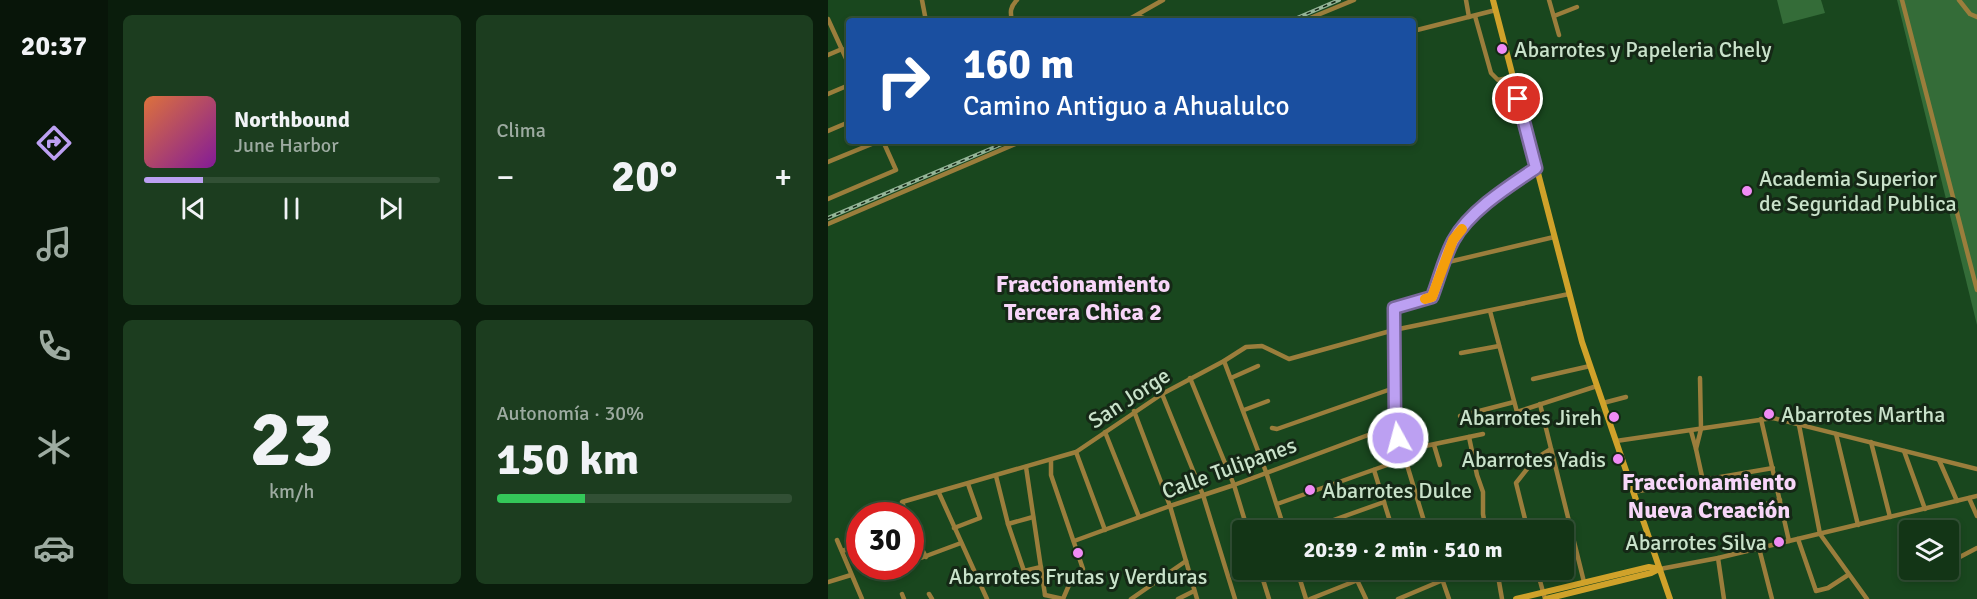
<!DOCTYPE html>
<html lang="es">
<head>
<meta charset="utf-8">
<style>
  :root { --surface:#133516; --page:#1c3d1f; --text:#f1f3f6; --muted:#9daba1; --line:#325035; --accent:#bca0f2 }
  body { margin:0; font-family:Signika,sans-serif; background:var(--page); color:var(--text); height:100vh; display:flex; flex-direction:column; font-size:22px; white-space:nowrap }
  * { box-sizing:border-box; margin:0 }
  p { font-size:20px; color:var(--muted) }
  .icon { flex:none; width:33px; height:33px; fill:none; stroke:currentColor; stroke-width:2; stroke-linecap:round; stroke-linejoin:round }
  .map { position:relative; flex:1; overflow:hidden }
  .side { display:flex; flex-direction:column; gap:15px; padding:15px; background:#0a1d0c; width:720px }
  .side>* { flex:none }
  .hud { position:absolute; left:18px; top:18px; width:570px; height:126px; border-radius:6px; box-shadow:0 3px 9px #0003,0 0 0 2px var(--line); background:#1a4fa0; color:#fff; overflow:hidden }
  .fabs { position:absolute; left:1071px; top:520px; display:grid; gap:12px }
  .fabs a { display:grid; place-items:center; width:60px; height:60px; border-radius:6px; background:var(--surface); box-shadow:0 3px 9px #0003,0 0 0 2px var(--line); font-size:30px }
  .speed { position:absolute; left:18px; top:502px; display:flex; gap:12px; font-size:30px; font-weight:700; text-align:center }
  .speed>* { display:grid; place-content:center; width:78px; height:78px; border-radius:50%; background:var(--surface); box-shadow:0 3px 9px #0003,0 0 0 2px var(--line); line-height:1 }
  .speed .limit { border:9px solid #d22; background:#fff; color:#111 }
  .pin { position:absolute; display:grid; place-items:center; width:51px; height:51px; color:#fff; margin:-26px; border:3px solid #fff; border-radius:50%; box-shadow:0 2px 6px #0007 }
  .me { position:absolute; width:66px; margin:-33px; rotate:353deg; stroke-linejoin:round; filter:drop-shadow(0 0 4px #0008) }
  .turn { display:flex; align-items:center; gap:21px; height:126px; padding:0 18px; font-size:27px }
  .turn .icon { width:78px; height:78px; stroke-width:2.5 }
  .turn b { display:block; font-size:42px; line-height:51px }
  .big { font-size:45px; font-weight:800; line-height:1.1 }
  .side .widget { flex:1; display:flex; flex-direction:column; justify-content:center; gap:9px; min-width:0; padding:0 21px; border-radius:9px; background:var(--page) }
  .side .dial { align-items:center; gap:0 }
  .dial b { font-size:78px; line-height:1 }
  .song { display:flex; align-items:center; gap:18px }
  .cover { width:72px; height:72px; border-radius:9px; background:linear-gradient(135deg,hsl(20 70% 55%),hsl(290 70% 35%)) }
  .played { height:6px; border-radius:3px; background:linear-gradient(90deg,var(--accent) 20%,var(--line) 20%) }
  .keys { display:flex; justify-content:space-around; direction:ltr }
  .heat { display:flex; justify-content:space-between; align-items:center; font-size:33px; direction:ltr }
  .charge { height:9px; border-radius:4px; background:linear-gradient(90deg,#34c759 30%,var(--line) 0) }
  .side .tiles { flex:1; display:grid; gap:15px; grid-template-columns:repeat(2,1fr) }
  .trip { position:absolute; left:404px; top:520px; width:342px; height:60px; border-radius:6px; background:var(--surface); box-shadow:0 3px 9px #0003,0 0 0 2px var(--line); font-weight:800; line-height:60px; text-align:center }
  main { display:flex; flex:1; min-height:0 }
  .tab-bar { display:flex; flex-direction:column; width:108px; justify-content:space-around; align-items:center; background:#081509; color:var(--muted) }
  .tab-bar .icon { width:42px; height:42px }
  .tab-bar .active { color:var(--accent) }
  .tab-bar b { font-size:27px; color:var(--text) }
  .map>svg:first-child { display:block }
  .green { fill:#346c38 }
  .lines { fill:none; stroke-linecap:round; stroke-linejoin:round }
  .street { stroke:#9b7e3c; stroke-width:4.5 }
  .secondary { stroke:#d0a22a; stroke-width:6 }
  .rail-casing { stroke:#95b598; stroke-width:4 }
  .rail { stroke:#152816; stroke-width:1.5; stroke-dasharray:4.5; stroke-linecap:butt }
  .route-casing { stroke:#7a689d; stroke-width:15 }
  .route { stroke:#bca0f2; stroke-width:10 }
  .slow { stroke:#f59e0b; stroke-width:10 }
  .poi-dot { fill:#f08bf5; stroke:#152816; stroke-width:2 }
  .labels { text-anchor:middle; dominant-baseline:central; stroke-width:6; stroke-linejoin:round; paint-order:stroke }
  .poi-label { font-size:22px; fill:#c9e2ca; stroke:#152816; text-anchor:start }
  .street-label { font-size:22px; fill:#c9e2ca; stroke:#152816 }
  .neighbourhood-label { font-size:24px; font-weight:bold; fill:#f8d6f9; stroke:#152816 }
</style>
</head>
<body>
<main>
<nav class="tab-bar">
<b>20:37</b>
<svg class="icon active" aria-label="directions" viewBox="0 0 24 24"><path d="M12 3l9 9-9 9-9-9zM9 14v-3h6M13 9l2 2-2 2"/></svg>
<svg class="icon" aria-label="music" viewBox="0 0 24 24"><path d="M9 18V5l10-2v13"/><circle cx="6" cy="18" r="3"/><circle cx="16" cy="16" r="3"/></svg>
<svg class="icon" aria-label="phone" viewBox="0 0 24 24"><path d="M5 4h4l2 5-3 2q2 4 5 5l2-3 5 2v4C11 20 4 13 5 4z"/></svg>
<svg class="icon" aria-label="climate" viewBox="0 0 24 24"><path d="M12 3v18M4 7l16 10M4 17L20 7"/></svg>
<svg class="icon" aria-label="car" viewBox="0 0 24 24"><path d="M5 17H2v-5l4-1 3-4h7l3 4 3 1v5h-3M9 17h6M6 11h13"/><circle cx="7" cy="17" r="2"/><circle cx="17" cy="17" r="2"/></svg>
</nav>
<section class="side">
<div class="tiles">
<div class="widget">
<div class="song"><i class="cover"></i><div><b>Northbound</b><p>June Harbor</p></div></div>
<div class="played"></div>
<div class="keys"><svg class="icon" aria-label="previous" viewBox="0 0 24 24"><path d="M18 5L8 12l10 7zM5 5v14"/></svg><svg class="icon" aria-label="pause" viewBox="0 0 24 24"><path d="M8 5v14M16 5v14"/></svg><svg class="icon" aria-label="next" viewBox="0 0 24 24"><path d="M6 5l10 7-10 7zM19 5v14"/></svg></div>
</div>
<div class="widget"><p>Clima</p>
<div class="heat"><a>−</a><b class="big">20°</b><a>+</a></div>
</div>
<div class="widget dial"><b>23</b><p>km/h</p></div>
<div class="widget"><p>Autonomía · 30%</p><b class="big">150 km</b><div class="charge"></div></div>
</div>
</section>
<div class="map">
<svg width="1149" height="599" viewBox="0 0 1149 599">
  <rect width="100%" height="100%" fill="#19471e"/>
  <g class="green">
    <path d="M949,0h44l4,13 -42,11z"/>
    <path d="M1069,0h80v325z"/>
  </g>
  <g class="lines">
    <g class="street">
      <path d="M94,0l4,21"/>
      <path d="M638,0l3,17"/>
      <path d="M721,0l10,35"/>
      <path d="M1074,0l75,290"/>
      <path d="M1131,0l11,14 7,3"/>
      <path d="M309,16l16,5"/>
      <path d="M647,16l16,57 7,7 15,-3"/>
      <path d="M726,16l23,-9"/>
      <path d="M0,19l21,46"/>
      <path d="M184,21c-2,-9 -2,-14 5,-21"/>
      <path d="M298,21l37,-21"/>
      <path d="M475,21l51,-21"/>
      <path d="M585,31l83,-21"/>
      <path d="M0,55l14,-6"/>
      <path d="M0,94l21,-9"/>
      <path d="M0,131l21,-9"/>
      <path d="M0,162l51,-21"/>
      <path d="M0,199l68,-29 -13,-29"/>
      <path d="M0,224l194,-83"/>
      <path d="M616,263l110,-26"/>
      <path d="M662,311l27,101 80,-26"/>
      <path d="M633,353l38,-7"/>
      <path d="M396,361l42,111 19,59"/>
      <path d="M362,378l44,107 14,46"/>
      <path d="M403,378l27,-12"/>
      <path d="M872,378l1,51 -5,20 7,32"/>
      <path d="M705,379l57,-13"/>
      <path d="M334,394l41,101 32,104"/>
      <path d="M775,403l23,-6"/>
      <path d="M712,404l44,178"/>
      <path d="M416,410l24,-9"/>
      <path d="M306,411l36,95 27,93"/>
      <path d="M632,416l54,-14"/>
      <path d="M933,419l28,122"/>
      <path d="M971,425l21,109 47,65"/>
      <path d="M444,428l5,1 117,-41"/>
      <path d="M863,431l5,18"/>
      <path d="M277,432l34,85"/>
      <path d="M1008,434l22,91"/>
      <path d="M641,437l8,38 6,17v22l3,17"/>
      <path d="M788,441l157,-23 204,51"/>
      <path d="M1043,442l19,75"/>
      <path d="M606,445l6,20"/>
      <path d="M573,451l82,-17"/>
      <path d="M1076,451l21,58"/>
      <path d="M248,452l29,78"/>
      <path d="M223,460v15l32,94 -14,16 -6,14"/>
      <path d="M1111,460l18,41"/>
      <path d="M198,467l19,128"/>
      <path d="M546,470l19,61"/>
      <path d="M168,476l12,48 16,47 17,-4"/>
      <path d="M805,492l140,-24"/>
      <path d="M111,493l48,106"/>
      <path d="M1141,498l8,18"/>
      <path d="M449,504l127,-45"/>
      <path d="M901,515l51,-15"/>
      <path d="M79,516l-5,-14 174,-50 86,-58 62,-33 22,-14 16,-1 27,13 105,-29 175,-36"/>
      <path d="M180,524l25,-7"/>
      <path d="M82,526l16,31"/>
      <path d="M126,528l26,-10 -12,-34"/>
      <path d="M475,531l81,-29"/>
      <path d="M599,531l-32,-106 -2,-117 39,-11c7,-18 12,-39 21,-56 17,-30 55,-55 83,-73"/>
      <path d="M700,531l-12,-48 19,-24 16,-10"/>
      <path d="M970,539l18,52 12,-3 20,-13"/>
      <path d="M9,540l25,59"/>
      <path d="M246,541l96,-35 64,-21 161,-60"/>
      <path d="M931,548l13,51"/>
      <path d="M14,551l18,-6"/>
      <path d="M890,558l6,41"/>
      <path d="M1128,559l21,-11"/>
      <path d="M82,562l51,-19"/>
      <path d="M832,569l58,-11 259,-62"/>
      <path d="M432,570l9,29"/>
      <path d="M469,570l9,29"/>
      <path d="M611,570l10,29"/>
      <path d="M669,570l5,29"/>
      <path d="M709,570l8,29"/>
      <path d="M46,573l19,-6"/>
      <path d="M529,580l9,19"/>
      <path d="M0,582l23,-7"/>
      <path d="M74,594l2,5"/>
      <path d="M101,594l3,5"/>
      <path d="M217,595l18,4"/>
      <path d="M303,599l55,-38"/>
      <path d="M350,599l16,-8"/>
      <path d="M482,599l73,-29"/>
      <path d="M570,599l45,-19"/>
    </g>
    <g class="secondary">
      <path d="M665,0l89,342 88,257"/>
      <path d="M688,599l133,-32 11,2"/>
      <path d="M718,599l105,-26 8,-4"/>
    </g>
    <g class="rail-casing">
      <g id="rail">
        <path d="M462,21l49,-21"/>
        <path d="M0,218l181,-77"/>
      </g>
    </g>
    <use href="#rail" class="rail"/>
  </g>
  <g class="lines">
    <g class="route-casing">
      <path id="route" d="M570,438l-3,-13 -1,-117 38,-11c7,-18 12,-39 21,-56 16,-30 56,-55 83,-73l-18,-69"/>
    </g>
    <use href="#route" class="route"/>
    <path class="slow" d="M597,299l7,-2 21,-57 9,-11"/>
  </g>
  <g class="poi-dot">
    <circle cx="674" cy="49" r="6"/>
    <circle cx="919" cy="191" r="6"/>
    <circle cx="941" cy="414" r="6"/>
    <circle cx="786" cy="417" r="6"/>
    <circle cx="790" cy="459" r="6"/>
    <circle cx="482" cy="490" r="6"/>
    <circle cx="951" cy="542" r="6"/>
    <circle cx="250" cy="553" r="6"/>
  </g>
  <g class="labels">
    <g class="poi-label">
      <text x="686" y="49">Abarrotes y Papeleria Chely</text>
      <text x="931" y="178">Academia Superior<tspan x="931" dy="25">de Seguridad Publica</tspan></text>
      <text x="953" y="414">Abarrotes Martha</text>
      <text x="774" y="417" text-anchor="end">Abarrotes Jireh</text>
      <text x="778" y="459" text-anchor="end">Abarrotes Yadis</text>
      <text x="494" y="490">Abarrotes Dulce</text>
      <text x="939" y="542" text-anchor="end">Abarrotes Silva</text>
      <text x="250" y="576" text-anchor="middle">Abarrotes Frutas y Verduras</text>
    </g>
    <g class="street-label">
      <text transform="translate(301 398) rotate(-33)">San Jorge</text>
      <text transform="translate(401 468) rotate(-20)">Calle Tulipanes</text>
    </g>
    <g class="neighbourhood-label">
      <text x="255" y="284">Fraccionamiento<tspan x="255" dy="28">Tercera Chica 2</tspan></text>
      <text x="881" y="482">Fraccionamiento<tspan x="881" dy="28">Nueva Creación</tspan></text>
    </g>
  </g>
</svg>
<div class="fabs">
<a><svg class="icon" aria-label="layers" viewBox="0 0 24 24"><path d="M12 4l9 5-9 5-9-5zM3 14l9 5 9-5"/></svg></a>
</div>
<div class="speed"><div class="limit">30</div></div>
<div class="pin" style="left:690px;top:99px;background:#d93025"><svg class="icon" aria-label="arrive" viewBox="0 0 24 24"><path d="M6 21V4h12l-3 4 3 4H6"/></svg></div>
<svg class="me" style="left:570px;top:438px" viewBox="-20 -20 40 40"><circle r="17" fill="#bca0f2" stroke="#fff" stroke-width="3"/><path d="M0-11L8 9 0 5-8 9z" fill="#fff"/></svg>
<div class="trip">20:39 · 2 min · 510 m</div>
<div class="hud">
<div class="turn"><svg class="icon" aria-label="right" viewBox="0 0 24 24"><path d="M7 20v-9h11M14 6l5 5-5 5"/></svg><div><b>160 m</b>Camino Antiguo a Ahualulco</div></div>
</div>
</div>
</main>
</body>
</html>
